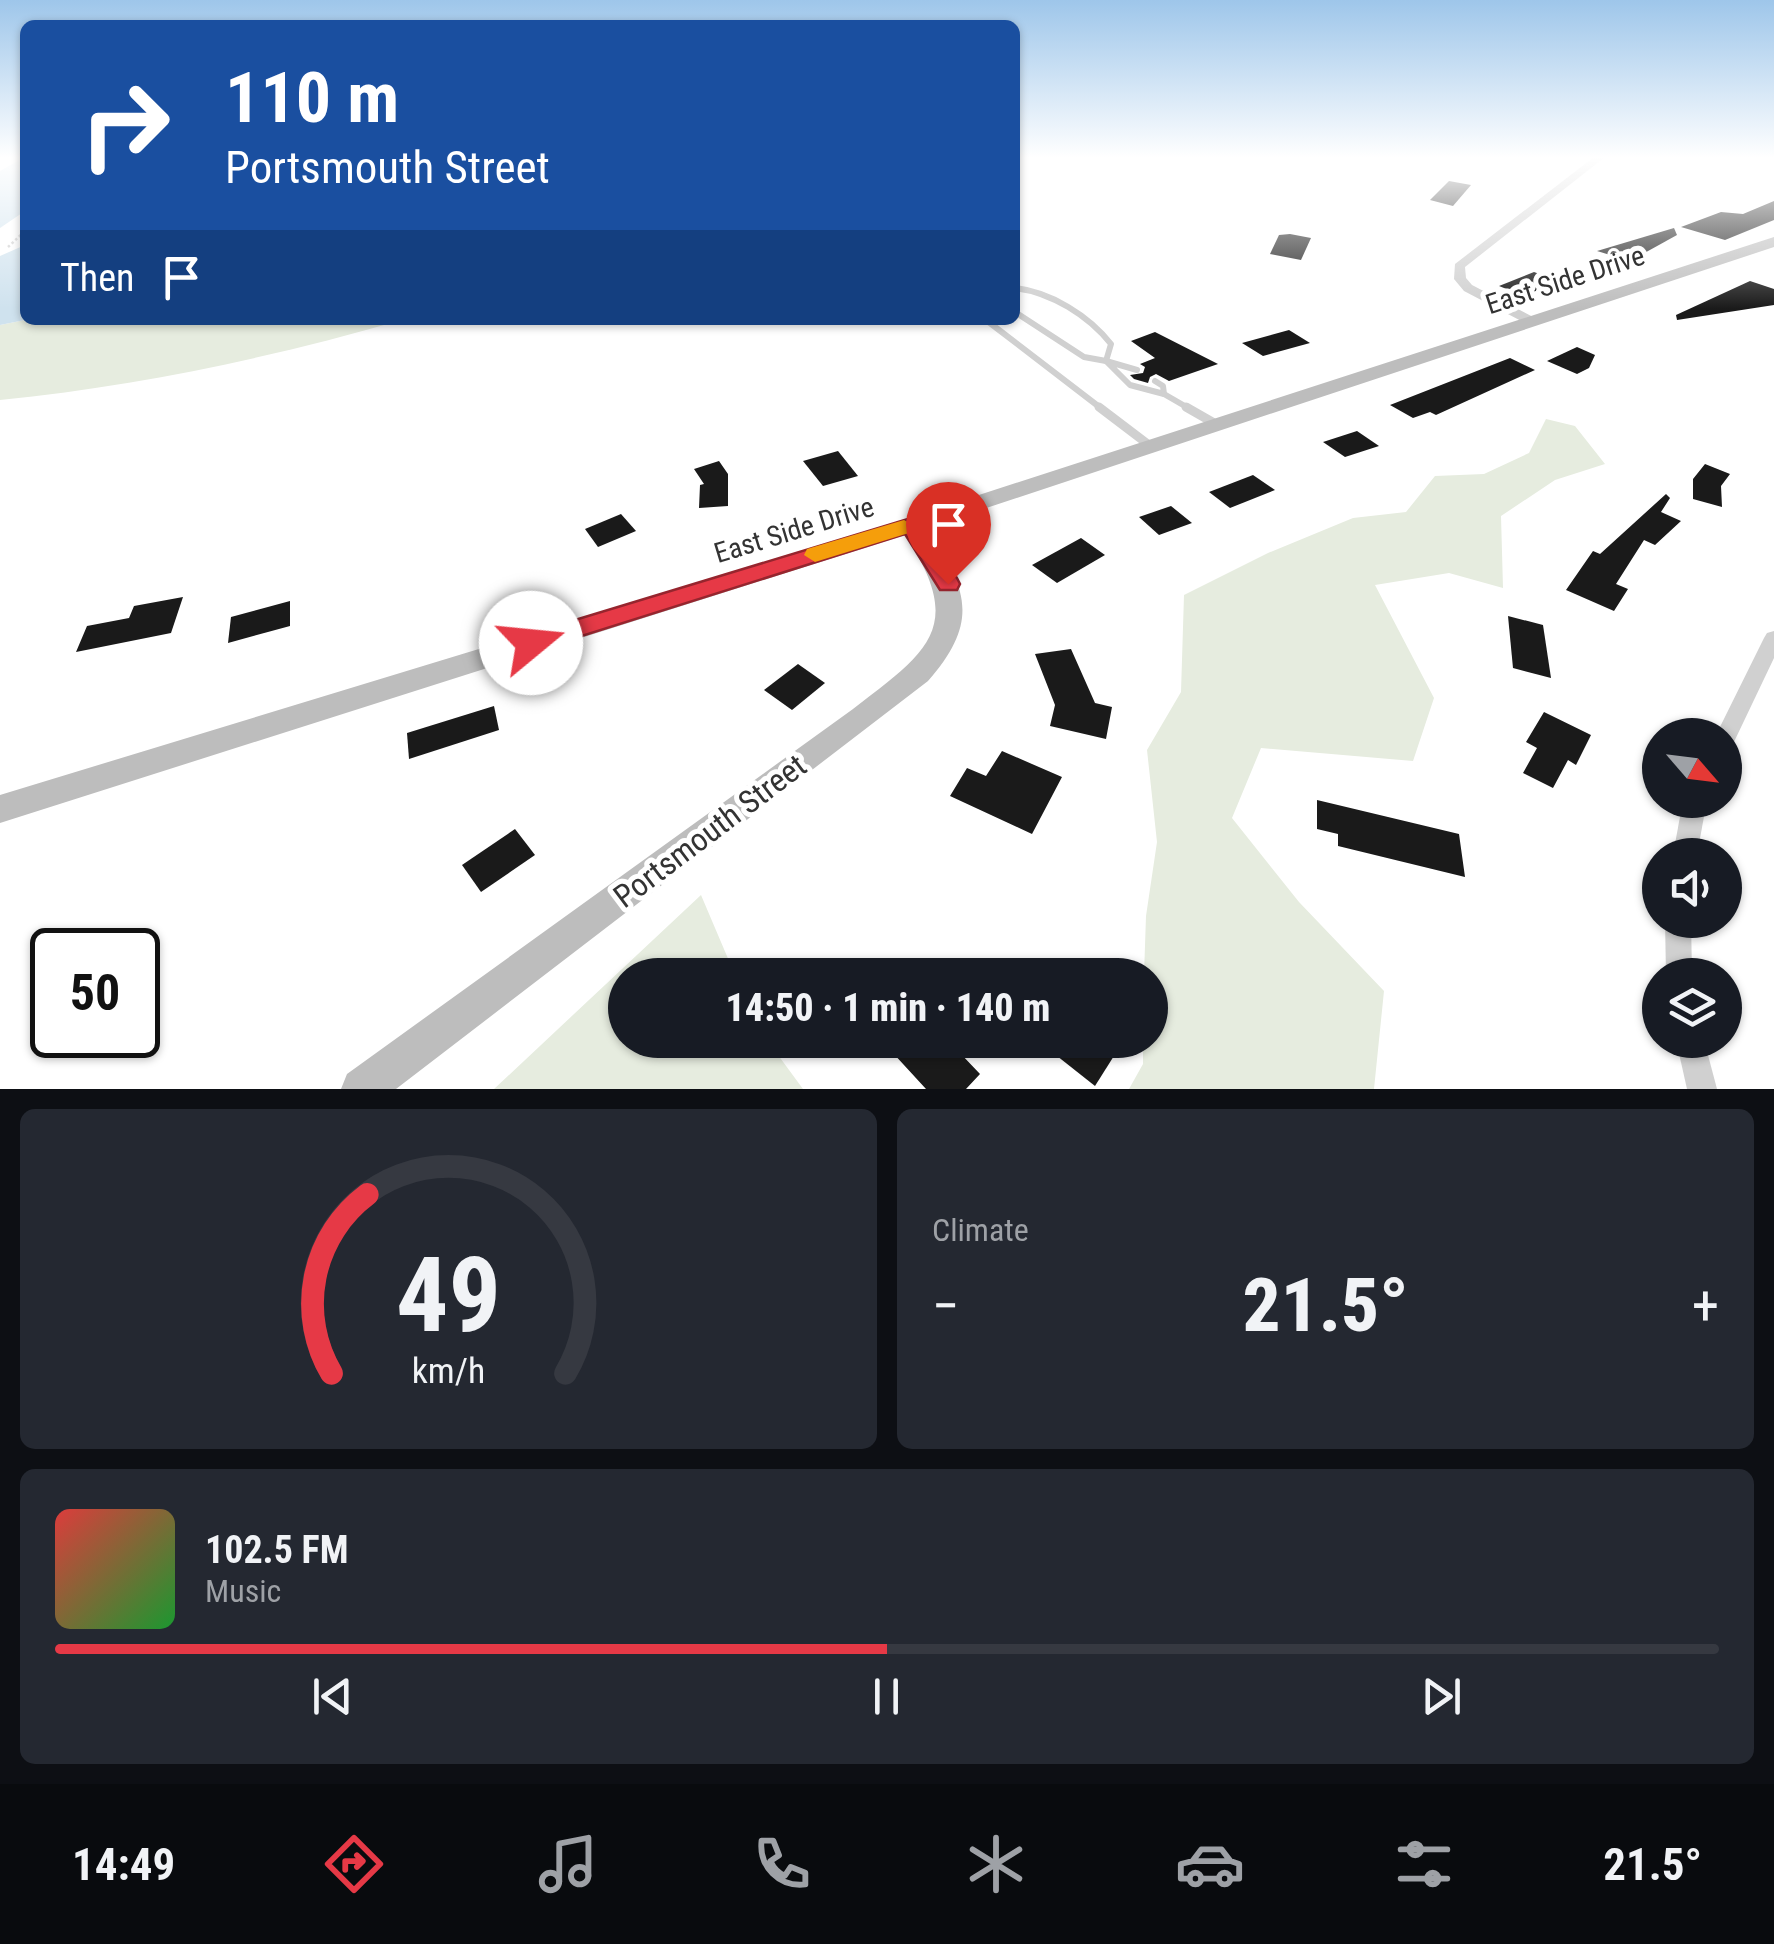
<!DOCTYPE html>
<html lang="en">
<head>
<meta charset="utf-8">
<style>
  :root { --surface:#171b24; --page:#242831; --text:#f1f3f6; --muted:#9ea1a6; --line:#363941; --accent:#e63946 }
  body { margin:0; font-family:"Roboto Condensed",sans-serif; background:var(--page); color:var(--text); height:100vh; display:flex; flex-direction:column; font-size:38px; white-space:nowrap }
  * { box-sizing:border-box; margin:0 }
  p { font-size:32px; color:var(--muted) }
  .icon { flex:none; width:55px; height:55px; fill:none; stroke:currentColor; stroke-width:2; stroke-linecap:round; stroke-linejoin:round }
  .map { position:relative; height:1089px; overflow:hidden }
  .panel { display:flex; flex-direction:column; gap:20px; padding:20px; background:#0d0f14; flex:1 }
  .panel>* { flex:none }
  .banner { position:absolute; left:20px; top:20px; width:1000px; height:305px; border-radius:15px; box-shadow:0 2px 8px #0004; background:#1a4fa0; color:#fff; overflow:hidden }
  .needle { width:65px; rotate:118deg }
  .tools { position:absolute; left:1642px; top:718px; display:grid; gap:20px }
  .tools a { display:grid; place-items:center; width:100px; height:100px; border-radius:50%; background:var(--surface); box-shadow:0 2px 8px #0004; font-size:50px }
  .speed { position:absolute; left:30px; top:928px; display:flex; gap:20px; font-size:50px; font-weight:700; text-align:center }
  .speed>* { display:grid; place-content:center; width:130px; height:130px; border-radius:50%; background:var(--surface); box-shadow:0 2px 8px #0004; line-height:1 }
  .speed .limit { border:5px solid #111; border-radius:15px; background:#fff; color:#111 }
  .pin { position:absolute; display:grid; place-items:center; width:85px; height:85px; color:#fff; margin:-102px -42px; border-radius:50% 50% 50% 0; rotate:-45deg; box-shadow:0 0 10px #0007 }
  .pin .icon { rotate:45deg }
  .me { position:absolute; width:110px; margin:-55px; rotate:73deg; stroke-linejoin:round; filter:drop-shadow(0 0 8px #0008) }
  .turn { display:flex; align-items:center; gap:35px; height:210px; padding:0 40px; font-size:45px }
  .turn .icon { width:130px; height:130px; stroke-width:2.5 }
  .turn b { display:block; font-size:70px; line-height:85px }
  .then { display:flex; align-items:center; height:95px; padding:0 40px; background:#0003; gap:20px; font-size:38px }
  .big { font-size:75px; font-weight:800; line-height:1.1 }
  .panel .tile { flex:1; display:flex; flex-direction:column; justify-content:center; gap:15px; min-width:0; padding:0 35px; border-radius:15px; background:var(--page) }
  .panel .dial { align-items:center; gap:0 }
  .dial svg { height:260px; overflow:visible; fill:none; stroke:var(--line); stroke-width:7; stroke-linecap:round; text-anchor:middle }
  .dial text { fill:var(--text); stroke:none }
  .song { display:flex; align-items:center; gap:30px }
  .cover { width:120px; height:120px; border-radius:15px; background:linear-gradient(135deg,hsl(0 70% 55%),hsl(130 70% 35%)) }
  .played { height:10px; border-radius:5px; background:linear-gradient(90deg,var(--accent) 50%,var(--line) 50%) }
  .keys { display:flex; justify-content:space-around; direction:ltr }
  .heat { display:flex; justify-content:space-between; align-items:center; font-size:55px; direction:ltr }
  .panel .tiles { flex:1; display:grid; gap:20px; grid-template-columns:1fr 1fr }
  .tile:last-child { grid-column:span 2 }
  .trip { position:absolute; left:608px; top:958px; width:560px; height:100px; border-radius:50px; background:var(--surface); box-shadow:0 2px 8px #0004; font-weight:800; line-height:100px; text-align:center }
  .menu { display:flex; height:160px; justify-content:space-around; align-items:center; background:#090b0e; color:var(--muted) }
  .menu .icon { width:70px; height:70px }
  .menu .selected { color:var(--accent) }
  .menu b { font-size:45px; color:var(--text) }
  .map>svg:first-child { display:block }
  .green { fill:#e6ecdf }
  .water { fill:#cfe2ee }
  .building { fill:#1a1a1a }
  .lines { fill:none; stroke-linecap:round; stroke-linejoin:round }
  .path { stroke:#cdcdcd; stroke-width:2.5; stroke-dasharray:2.5 2.5; stroke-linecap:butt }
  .lane-far1 { stroke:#d0d0d0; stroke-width:6 }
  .lane { stroke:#d0d0d0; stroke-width:9 }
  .street { fill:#d0d0d0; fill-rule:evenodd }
  .secondary { fill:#bdbdbd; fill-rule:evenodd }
  .route { fill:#e63946; stroke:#96252e; stroke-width:2.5 }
  .slow { fill:#f59e0b }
  .labels { text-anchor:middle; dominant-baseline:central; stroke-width:10; stroke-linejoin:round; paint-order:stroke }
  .street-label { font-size:28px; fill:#333; stroke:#fff }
  .near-street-label { font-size:32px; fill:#333; stroke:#fff }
</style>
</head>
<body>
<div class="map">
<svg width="1774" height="1089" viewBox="0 0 1774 1089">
  <rect width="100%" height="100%" fill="#fff"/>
  <g class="green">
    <path d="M25,320h377c-132,38 -265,66 -402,80v-75z"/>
    <path d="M1546,419l29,7 30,38 -50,16 -54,36 2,72 -54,-15 -74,12 59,113 -21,63 -152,-13 -29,70 67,84 85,89 -10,98h-245l14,-25v-24h7v-65h-6l2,-59 11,-74 -10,-92 34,-58 3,-97 84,-42 85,-35 53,-6 29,-36 49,-2 45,-21z"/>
    <path d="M701,895l34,80h-110v65h142l36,49h-309z"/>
  </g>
  <g class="water">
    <path d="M25,157v54l-25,17v-57z"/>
    <path d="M25,245v75l-25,5v-69z"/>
  </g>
  <g class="building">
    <path d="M1449,181l22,4 -18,21 -23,-6z"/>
    <path d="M1774,201v19l-49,20 -44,-13 40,-15 22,2z"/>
    <path d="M1674,228l3,7 -47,26 -33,-10z"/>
    <path d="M1290,234l21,4 -10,22 -31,-6 9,-19z"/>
    <path d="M1534,272l25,9 -35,15 -25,-10z"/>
    <path d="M1750,281l24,8v16l-97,15 -1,-5z"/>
    <path d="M1289,330l21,13 -47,13 -21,-13z"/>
    <path d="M1155,332l63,32 -49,17 -13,-7 -6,3 -2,6 -14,-4 -4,-4 13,-2 2,-6 -5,-3 15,-6 -24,-17z"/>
    <path d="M1577,347l18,8 -6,13 -12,6 -30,-13z"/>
    <path d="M1510,358l25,12 -99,45 -6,-3 -17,6 -23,-13z"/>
    <path d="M1357,431l22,15 -34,11 -22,-15z"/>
    <path d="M838,451l20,25 -35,10 -20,-25z"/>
    <path d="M719,461l9,13v32l-29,2 1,-23 4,-1 -10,-15z"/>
    <path d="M1705,464l25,10 -9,12 1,21 -29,-8v-20z"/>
    <path d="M1253,475l22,15 -45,18 -21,-16z"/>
    <path d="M1666,494l4,4 -9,14 20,9 -26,24 -11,-5 -28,44 12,5 -14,22 -48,-21 27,-39 7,3z"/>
    <path d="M1171,506l21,17 -33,12 -20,-18z"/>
    <path d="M621,514l15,17 -38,16 -13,-18z"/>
    <path d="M1081,538l24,17 -48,28 -25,-18z"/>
    <path d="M183,597l-12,36 -95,19 11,-26 42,-8 5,-12z"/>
    <path d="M290,601v25l-62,17 3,-26z"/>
    <path d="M1508,616l35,9 8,53 -38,-10z"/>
    <path d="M1071,649l24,54 17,4 -6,32 -56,-13 5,-21 -20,-51z"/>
    <path d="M798,664l27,19 -33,27 -28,-20z"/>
    <path d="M494,706l5,24 -90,29 -2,-26z"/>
    <path d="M1544,712l47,23 -15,30 -8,-5 -15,28 -30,-15 14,-25 -11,-6z"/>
    <path d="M1002,751l60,26 -30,57 -82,-38 17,-28 19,8z"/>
    <path d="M1317,800l142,34 6,43 -127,-31v-12l-21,-5z"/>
    <path d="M515,829l20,26 -54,37 -19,-27z"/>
    <path d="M881,1040h92l-13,13 20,21 -14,15h-40z"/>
    <path d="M1060,1040h64l-29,46 -43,-34z"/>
  </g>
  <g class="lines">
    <path class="path" d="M8,247l17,-16"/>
    <g class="lane-far1">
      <path d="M1015,288c36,4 74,28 96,56l-5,17 -22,-4 -69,-45"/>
      <path d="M986,320l116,89"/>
      <path d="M1137,370l-31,-9 24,24 34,9 -1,-8 -8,-5"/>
      <path d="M1164,394l26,15"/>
    </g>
    <g class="lane">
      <path d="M1099,407l50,38"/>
      <path d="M1186,407l28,16"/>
    </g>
    <g class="street">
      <path d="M1594,157h11l-140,110 1,11 6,7 65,34v6h-8l-65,-34 -10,-12 1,-15z"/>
      <path d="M1774,631v27l-41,86 -8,3v-12h-9l48,-97 3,-5z"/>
      <path d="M1683,800h24l-10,55h-24z"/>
      <path d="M1665,920h26l1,55h-26z"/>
      <path d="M1676,1040h28l13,49h-30z"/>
    </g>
    <path class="secondary" d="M1774,237v10l-848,281c42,60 54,94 2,153l-532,408h-55l6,-15 506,-365c76,-58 113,-82 52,-174l-905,288v-28l902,-275z"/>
  </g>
  <linearGradient id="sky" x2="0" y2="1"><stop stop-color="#9ec6ea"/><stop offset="0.51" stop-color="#fff"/><stop offset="1" stop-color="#fff" stop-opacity="0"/></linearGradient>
  <rect width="1774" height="309" fill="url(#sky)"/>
  <path class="route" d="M911,518l8,2 38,58 3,6 -3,6h-17l-35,-56 -374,118 -9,-2 -4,-7 4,-7z"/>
  <path class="slow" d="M904,520l12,7 -4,5 -97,30 -11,-7 3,-6z"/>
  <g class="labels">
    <g class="street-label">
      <text transform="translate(1565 280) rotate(-18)">East Side Drive</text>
      <text transform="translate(794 530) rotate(-17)">East Side Drive</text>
    </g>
    <g class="near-street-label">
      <text transform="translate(710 831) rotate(-37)">Portsmouth Street</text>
    </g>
  </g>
</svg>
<div class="tools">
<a><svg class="needle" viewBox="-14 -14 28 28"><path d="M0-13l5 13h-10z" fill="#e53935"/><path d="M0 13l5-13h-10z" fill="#9ea1a6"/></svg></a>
<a><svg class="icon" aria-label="sound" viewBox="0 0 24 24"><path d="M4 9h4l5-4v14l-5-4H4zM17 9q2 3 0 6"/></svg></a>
<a><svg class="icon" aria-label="layers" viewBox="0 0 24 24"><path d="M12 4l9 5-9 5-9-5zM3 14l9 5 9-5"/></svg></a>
</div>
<div class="speed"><div class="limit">50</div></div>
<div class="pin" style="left:948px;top:584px;background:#d93025"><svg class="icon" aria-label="arrive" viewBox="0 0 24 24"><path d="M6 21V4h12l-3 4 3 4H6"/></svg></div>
<svg class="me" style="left:531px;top:643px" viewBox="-20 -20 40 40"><circle r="19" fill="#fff"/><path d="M0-13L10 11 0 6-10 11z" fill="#e63946"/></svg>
<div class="trip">14:50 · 1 min · 140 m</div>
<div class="banner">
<div class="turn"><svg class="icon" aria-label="right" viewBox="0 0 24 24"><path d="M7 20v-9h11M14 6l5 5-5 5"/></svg><div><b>110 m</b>Portsmouth Street</div></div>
<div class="then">Then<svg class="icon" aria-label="arrive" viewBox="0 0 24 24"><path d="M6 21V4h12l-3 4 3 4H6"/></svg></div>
</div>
</div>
<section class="panel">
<div class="tiles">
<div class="tile dial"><svg viewBox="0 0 100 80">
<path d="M14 69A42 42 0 1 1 86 69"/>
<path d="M14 69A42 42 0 0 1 25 14" stroke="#e63946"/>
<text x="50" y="56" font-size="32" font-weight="700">49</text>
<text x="50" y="72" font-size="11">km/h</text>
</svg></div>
<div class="tile"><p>Climate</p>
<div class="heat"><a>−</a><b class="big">21.5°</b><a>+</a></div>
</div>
<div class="tile">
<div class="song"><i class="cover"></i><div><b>102.5 FM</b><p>Music</p></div></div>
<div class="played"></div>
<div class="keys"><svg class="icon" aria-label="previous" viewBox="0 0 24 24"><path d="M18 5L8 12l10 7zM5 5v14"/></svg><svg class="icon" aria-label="pause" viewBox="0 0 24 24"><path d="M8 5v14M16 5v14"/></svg><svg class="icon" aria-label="next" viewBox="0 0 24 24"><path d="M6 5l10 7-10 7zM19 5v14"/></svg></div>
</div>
</div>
</section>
<nav class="menu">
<b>14:49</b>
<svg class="icon selected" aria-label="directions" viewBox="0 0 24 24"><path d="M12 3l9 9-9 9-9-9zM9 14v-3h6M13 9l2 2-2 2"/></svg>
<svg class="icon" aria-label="music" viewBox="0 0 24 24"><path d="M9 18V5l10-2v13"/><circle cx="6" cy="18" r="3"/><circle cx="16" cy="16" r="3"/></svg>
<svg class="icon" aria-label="phone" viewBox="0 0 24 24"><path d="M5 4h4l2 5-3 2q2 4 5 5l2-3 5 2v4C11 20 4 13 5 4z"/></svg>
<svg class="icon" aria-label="climate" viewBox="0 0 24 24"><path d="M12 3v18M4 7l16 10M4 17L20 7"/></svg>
<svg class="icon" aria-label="car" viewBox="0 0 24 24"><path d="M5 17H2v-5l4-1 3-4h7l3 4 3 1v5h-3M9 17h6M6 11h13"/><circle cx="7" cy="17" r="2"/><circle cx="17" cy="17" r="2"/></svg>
<svg class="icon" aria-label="filters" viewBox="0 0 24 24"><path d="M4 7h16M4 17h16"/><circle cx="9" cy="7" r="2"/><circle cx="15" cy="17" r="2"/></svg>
<b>21.5°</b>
</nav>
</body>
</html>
